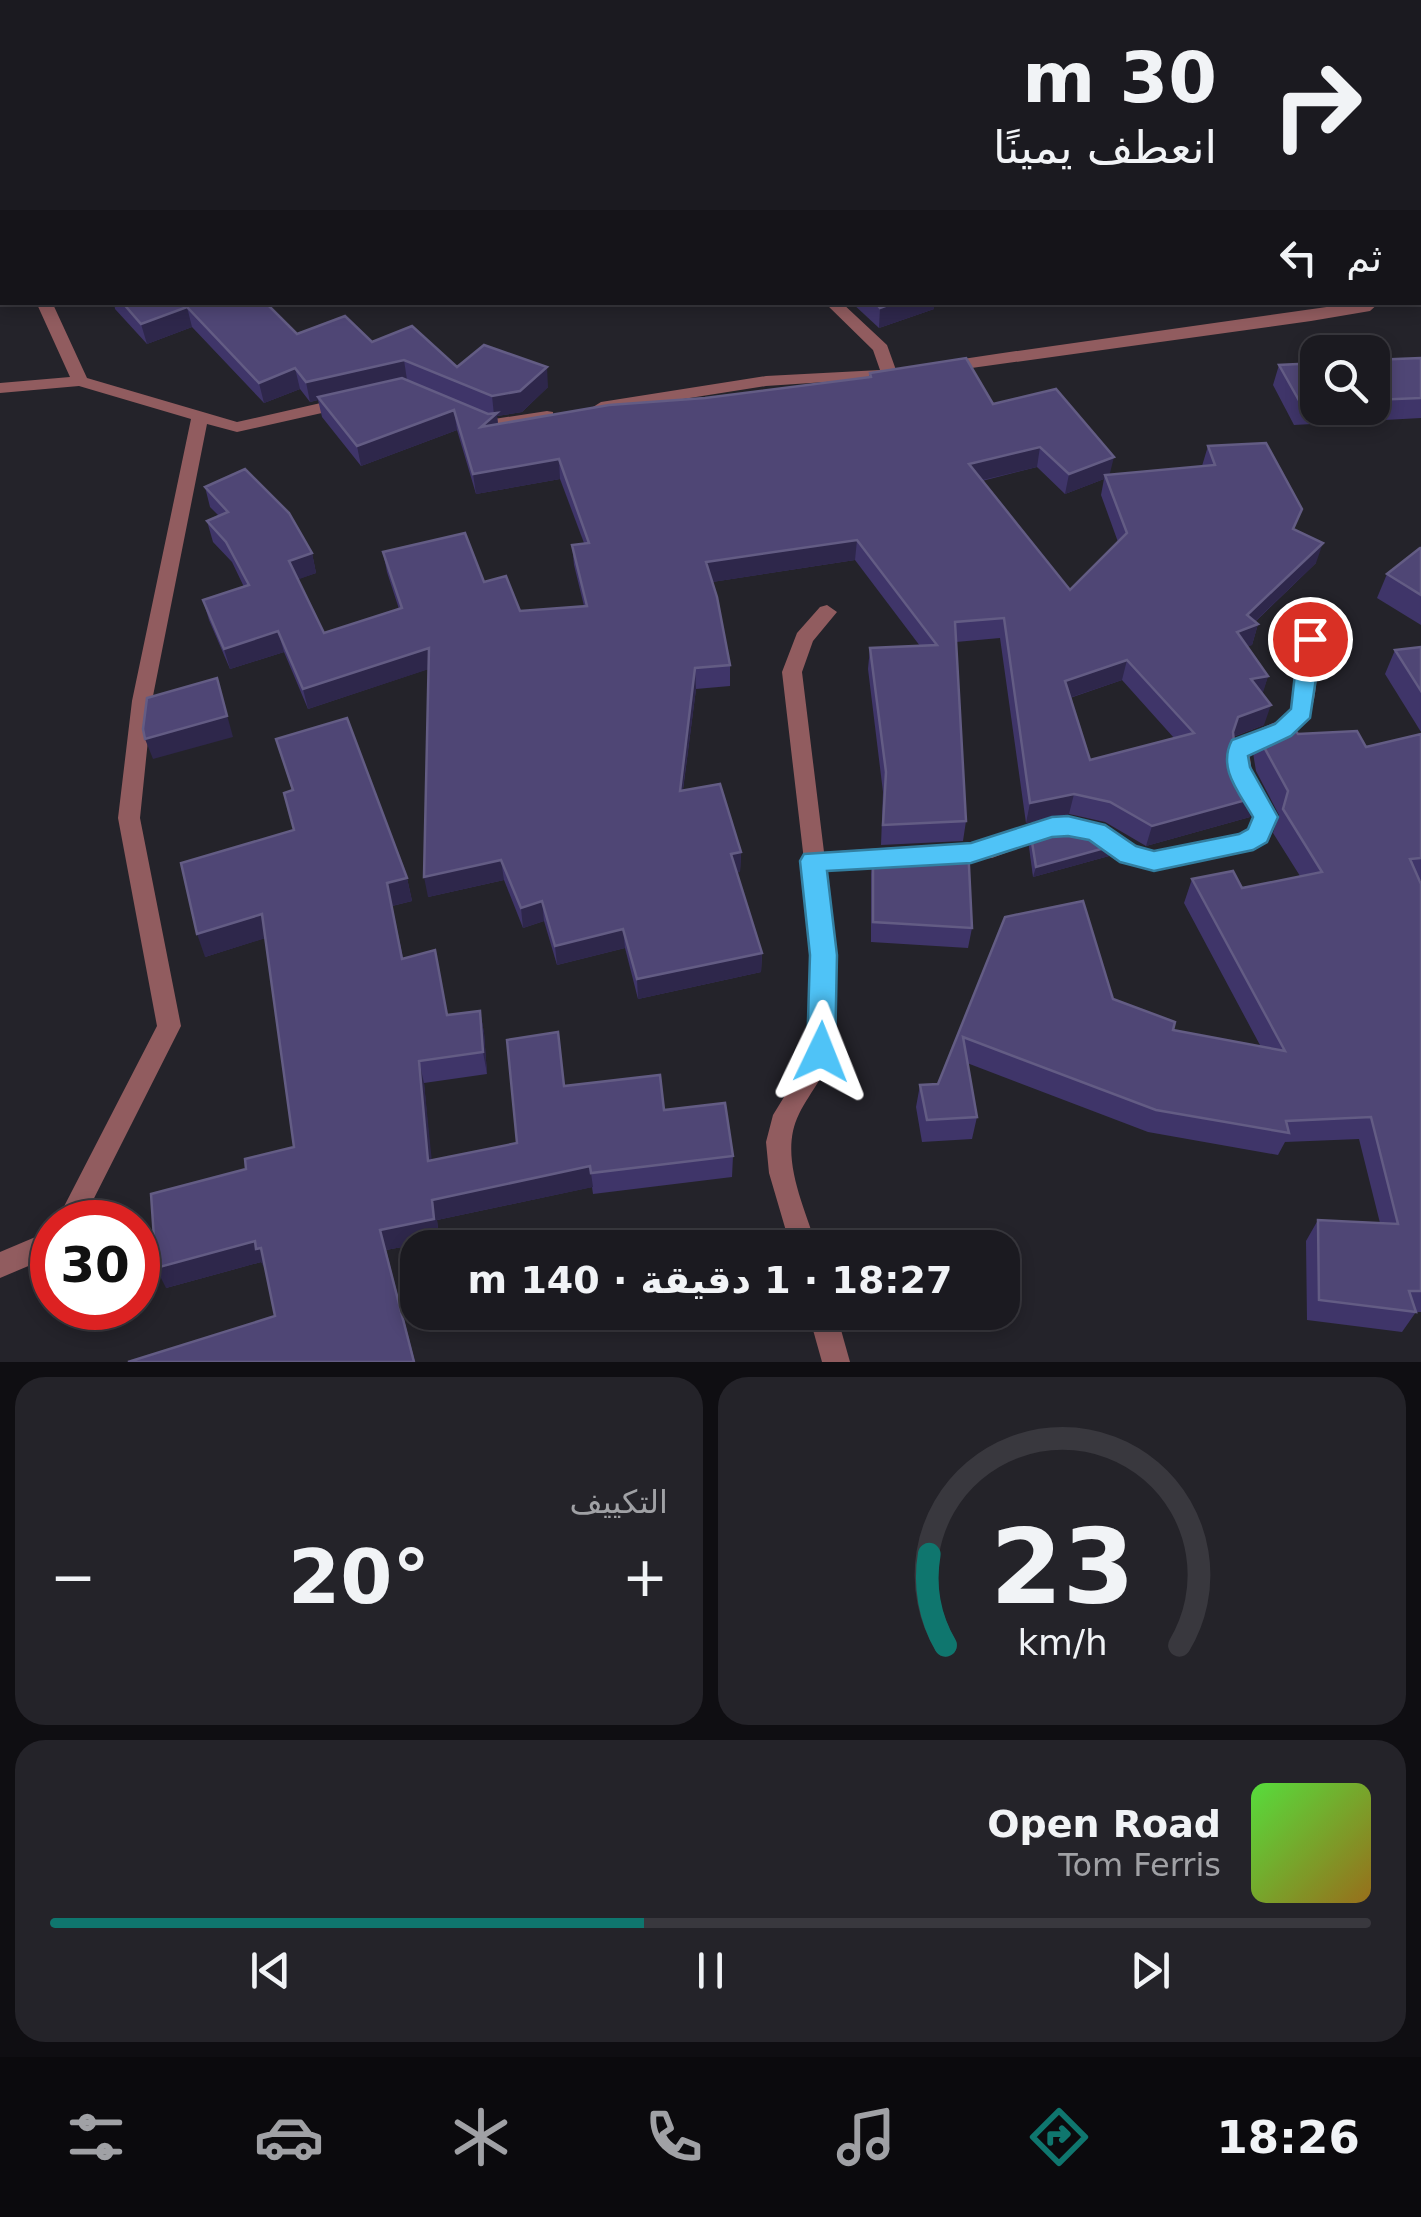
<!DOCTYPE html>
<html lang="ar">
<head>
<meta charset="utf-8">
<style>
  :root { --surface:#1b1a20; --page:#242329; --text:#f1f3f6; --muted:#a0a1a5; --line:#39383e; --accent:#0f766e }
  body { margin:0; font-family:"DejaVu Sans","Noto Naskh Arabic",sans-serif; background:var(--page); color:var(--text); direction:rtl; height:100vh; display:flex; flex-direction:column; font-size:38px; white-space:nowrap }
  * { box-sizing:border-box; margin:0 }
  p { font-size:32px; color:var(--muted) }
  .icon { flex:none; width:55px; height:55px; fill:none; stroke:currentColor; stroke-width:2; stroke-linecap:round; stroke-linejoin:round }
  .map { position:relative; height:1362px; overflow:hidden; direction:ltr }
  .panel { display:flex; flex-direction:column; gap:15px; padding:15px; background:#0f0e12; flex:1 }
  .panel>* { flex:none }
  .hud { position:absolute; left:0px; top:0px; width:1422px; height:305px; box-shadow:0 5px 15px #0003,0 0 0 2px var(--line); direction:rtl; background:#1b1a20; color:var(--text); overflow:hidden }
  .buttons { position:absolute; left:1300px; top:335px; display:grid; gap:20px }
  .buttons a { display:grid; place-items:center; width:90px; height:90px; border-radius:20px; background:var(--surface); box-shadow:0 5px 15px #0003,0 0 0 2px var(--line); font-size:50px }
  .speed { position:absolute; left:30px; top:1200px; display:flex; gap:20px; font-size:50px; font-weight:700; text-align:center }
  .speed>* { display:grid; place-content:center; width:130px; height:130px; border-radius:50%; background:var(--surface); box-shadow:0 5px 15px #0003,0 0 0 2px var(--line); line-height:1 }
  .speed .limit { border:15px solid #d22; background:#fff; color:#111 }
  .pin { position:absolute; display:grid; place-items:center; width:85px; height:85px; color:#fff; margin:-42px; border:5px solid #fff; border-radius:50%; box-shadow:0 2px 10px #0007 }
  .me { position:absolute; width:110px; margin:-55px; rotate:2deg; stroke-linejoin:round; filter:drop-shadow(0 0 8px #0008) }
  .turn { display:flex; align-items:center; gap:35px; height:210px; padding:0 40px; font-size:45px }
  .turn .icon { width:130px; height:130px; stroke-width:2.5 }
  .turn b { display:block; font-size:70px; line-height:85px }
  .then { display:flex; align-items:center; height:95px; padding:0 40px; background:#0003; gap:20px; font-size:38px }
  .big { font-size:75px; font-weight:600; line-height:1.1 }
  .panel .tile { flex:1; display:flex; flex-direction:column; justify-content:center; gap:15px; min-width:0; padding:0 35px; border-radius:30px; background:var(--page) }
  .panel .dial { align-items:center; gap:0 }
  .dial svg { height:260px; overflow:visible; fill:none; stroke:var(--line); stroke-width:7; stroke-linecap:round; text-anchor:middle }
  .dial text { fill:var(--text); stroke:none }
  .song { display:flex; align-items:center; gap:30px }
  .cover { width:120px; height:120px; border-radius:15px; background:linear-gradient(135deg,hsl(110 70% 55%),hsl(40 70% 35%)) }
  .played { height:10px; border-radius:5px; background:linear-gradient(90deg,var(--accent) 45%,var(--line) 45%) }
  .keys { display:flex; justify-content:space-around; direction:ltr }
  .heat { display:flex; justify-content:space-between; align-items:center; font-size:55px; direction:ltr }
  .panel .tiles { flex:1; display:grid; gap:15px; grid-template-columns:1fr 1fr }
  .tile:last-child { grid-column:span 2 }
  .trip { position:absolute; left:400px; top:1230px; width:620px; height:100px; border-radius:30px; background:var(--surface); box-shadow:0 5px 15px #0003,0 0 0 2px var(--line); font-weight:600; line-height:100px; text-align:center; direction:rtl }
  .menu { display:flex; height:160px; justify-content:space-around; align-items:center; background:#0b0a0d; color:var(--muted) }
  .menu .icon { width:70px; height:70px }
  .menu .current { color:var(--accent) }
  .menu b { font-size:45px; color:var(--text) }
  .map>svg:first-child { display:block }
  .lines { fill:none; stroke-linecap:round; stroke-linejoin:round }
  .path { stroke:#626167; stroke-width:4; stroke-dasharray:1 5; stroke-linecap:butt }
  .street { fill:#915c5f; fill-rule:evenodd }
  .wall { fill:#3f3569; fill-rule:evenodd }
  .shaded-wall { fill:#2e274b }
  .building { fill:#4f4675; stroke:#635c84; stroke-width:2.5; fill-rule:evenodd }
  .route { fill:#4fc3f7; stroke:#337fa1; stroke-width:2.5 }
</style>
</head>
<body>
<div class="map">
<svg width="1421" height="1362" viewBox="0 0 1421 1362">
  <rect width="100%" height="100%" fill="#24232a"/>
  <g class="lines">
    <path class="path" d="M816,2l4,-2"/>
    <g class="street">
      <rect x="0" y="204" width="2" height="13"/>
      <rect x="1420" y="275" width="1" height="10"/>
      <path d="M36,302h16l35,76 150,44 110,-25 8,5 -2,4 -116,26 -30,-8 -55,277 -12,117 41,208 -99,196h-26l101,-196 -39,-208 14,-117 59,-282 -112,-33 -79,7v-10l70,-6z"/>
      <path d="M824,302h17l46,43 9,25 6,4 -2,3 -134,9 -165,26 -8,-5 8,-5 165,-26 114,-6 -7,-20z"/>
      <path d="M1362,302h18l-10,9 -59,10 -368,51 -8,-5 8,-5 53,-8z"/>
      <path d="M547,411l6,1v8l-61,10 -26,-13 8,-5 20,7z"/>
      <path d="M827,605l10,7 -24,29 -11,31 22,180 75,-5 8,3 3,6 -3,6 -8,3 -73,4c6,54 17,123 7,177 -4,26 -22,44 -34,68 -21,42 6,93 18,134h-26l-22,-75 -3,-31 7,-27 30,-49 6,-18 2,-61 -8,-135 -21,-180 15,-39 23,-26z"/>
      <path d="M1310,632l10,7c-8,74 5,83 -71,112l3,21 24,45 -10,24 -13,8 -99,21 -33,-10 -31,-21 -22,-5 -15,1 -61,23 -49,4 -8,-3 -3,-6 3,-6 56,-7 61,-21 16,-1 36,8 32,21 18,5 86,-17 9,-5 5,-13c-7,-28 -35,-46 -21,-76l43,-16 16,-16 8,-70z"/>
      <path d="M52,1230v26l-52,22v-26z"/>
      <path d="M808,1312h28l14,50h-28z"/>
    </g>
  </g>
  <g class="wall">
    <path d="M114,302h151l32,32 75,8 85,25 91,20 -26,25 -25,4 1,8 371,-47 1,-4 123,31 117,71 92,-9 6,-20 87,84 21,33 -61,59 3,2 -6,21 -5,1 21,30 -6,18 2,31 -31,12 2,15 15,65 -104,29 -41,-24 -36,-8 -43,9 -26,-185 -44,4 10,179 -3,20 -82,4 2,-53 -15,-123 2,-21 50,-2 -65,-86 -143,22 18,83v21l-34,3 -13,101 58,62 -1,20h-3l25,81 -1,19 -123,27 -13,-51 -68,17 -13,-44 -21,7 -19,-48 -76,17v-228l-120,40 -24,-57 -54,17 -21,-49 -6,-20 41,-13 -12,-25 -19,-20 -6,-21 12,-5 -9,-9 -5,-20 107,66 4,20 -18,6 26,54 75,-24 -12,-37 -4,-20 101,30 36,29 64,-5 -10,-41 -2,-20 12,-2 -24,-64 -84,15 -19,-64 -96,36 -39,-49 -4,-17 -8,2 -10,-13 -36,14 -72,-76 -45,17 -32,-35zM1037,467l28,27 39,-15 -3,16 17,47 -48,48 -88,-109zM1122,680l52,58 -84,22 -20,-62z"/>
    <path d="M851,302h83v7l-55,19z"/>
    <path d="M1421,358v60l-127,7 -21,-40 6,-20 39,-2v45h54v-48z"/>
    <path d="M1421,548v77l-44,-27 10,-24z"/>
    <path d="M1421,647v85l-36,-58 10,-24z"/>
    <path d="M1262,729l36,5 68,13 55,-13v146h-2l2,4v428h-5l-14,20 -95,-12 -1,-79 12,-21 62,3 -21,-84 -74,3 -7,13 -130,-23 -181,-69 10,54 -5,22 -50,3 -6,-35 4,-22 18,-1 67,-167 108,82 60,31 88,17 -77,-144 8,-24 50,9 58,-12 -27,-43 6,-18 -23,-44 -3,-18z"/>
    <path d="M276,739l131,139 5,23 -20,5 11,52 45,57 32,-4 4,22 3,41 -63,9 7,77 86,-17 47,-57 100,24 69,46 -1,21 -139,17 -1,-7 -155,33 2,20 -53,10 29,112h-287l147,-46 -9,-47 -5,-7 -95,26 80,-119 48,-22 -29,-209 -60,19 89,-127 -2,-40z"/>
    <path d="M1031,836l81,10 -3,10 -76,21 -4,-30z"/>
    <path d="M873,854l99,74 -4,20 -97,-6v-68z"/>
  </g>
  <g class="shaded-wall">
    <path d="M896,302h38v7l-55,19 1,-20z"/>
    <path d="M187,307l5,20 -45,17 -6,-20z"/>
    <path d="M404,360l3,20 -89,17v3l-8,2 -4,-20z"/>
    <path d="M547,367l1,20 -26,25 -25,4 2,17 -18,-6 13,-12 -2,-19z"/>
    <path d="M295,368l5,21 -36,14 -5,-20z"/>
    <path d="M454,410l3,20 -96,36 -4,-20z"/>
    <path d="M1040,447l-3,20 -71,17 3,-20z"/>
    <path d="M1114,457l-5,20 -4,-2 -1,4 -39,15 4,-20z"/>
    <path d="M559,459l1,20 -84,15 -3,-20z"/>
    <path d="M857,540l-2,20 -149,23v-21z"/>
    <path d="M1323,543l-7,20 -68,65 10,-4 -6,21 -21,7 6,-20 10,-17z"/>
    <path d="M312,553l4,20 -22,8 -5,-20z"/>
    <path d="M278,631l6,21 -54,17 -6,-20z"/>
    <path d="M429,648l3,20 -124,41 -5,-20z"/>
    <path d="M1127,660l-5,20 -62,21 5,-20z"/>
    <path d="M695,668l1,21 -16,122v-20z"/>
    <path d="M1268,676l-6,20 -11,-17z"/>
    <path d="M217,678l16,59 -80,22 -8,-20z"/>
    <path d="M1271,705l-7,20 -32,12 -6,15 12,-35z"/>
    <path d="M1074,794l-5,20 -43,9 4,-20z"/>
    <path d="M1257,797l-7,20 -104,29 6,-20z"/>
    <path d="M1112,846l-3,10 -76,21 3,-10z"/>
    <path d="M741,852l-1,20 -9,2v-20z"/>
    <path d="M501,860l3,20 -76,17 -4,-20z"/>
    <path d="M407,878l5,23 -20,5 15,75 -20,-98z"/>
    <path d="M542,901l2,20 -21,7 -2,-20z"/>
    <path d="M262,914l7,23 -64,20 -8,-23z"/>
    <path d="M623,929l2,19 -68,17 -2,-19z"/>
    <path d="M762,953l-1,19 -123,27 -1,-20z"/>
    <path d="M480,1011l4,22 3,41 -4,-22z"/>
    <path d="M419,1061l5,22 10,99 -6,-21z"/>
    <path d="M590,1166l3,21 -156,33 2,20 -53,10 28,112 -34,-132 52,-30z"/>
    <path d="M255,1241l6,7 9,20 -5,1 -4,-7 -95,26 -10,-20z"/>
  </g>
  <g class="building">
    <path d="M122,302h143l32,32 48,-18 27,26 40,-16 45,41 27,-22 63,22 -27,24 -28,5 -88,-36 -98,22 -11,-14 -36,15 -72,-76 -46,17z"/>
    <path d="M875,302h21l-16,6z"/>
    <path d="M966,358l27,46 63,-15 58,68 -45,17 -29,-27 -71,17 101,126 57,-57 -22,-58 110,-10 -7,-19 58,-3 36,66 -9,20 30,14 -76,72 11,9 -21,8 31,44 -17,3 20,26 -33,12 -5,15 2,20 22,45 -105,29 -42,-24 -36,-8 -44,9 -26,-185 -49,4 11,199 -83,4 3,-53 -16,-124 67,-3 -80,-105 -151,22 11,35 13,68 -35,3 -15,123 40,-7 21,68 -10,2 31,99 -125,26 -14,-50 -68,17 -13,-45 -21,7 -20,-48 -77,17 5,-229 -126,41 -25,-58 -54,18 -21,-49 46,-15 -23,-43 -19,-21 21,-9 -23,-25 40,-18 44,44 23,40 -23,8 35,72 78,-25 -19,-56 82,-19 19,49 22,-6 14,35 67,-5 -15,-61 17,-2 -30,-84 -86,15 -19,-64 -97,36 -39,-49 84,-19 86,36 9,-1 -16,14 128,-22 96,-7 166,-21 -1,-4zM1127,660l67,73 -104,27 -25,-79z"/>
    <path d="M1421,358v40l-49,2v-40z"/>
    <path d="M1318,363v40l-17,1 -22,-39z"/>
    <path d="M1420,548h1v47l-34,-21z"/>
    <path d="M1421,647v44l-26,-41z"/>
    <path d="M217,678l10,38 -82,23 -2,-10 4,-31z"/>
    <path d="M347,718l60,160 -20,5 15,76 33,-9 12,65 33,-4 3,41 -64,9 9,100 89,-18 -10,-103 51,-8 6,54 96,-11 4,35 61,-7 8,53 -142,17 -1,-7 -158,34 2,19 -54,11 34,132h-286l147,-46 -14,-68 -5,1 -1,-8 -99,27 -5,-74 95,-25 -1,-10 49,-12 -32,-233 -65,20 -16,-71 113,-33 -10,-37 9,-3 -17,-51z"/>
    <path d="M1286,719l12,15 59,-3 9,16 55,-13v124l-11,1 11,25v407h-12l7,21 -97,-12 -1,-80 80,4 -27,-107 -85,4 3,12 -133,-23 -193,-73 14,80 -50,3 -7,-35 18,-1 67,-167 78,-16 30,98 62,23 -2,8 112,21 -93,-172 41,-8 9,17 80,-16 -39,-63 5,-18 -24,-44 -2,-18z"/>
    <path d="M1055,828l36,4 21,14 -76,21 -5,-31z"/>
    <path d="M968,846l4,82 -99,-6v-68h9v-4z"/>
  </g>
  <path class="route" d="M1310,631l12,8 -12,79 -19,18 -43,20 2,11 28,50 -11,25 -14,8 -99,21 -34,-9 -31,-22 -21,-4 -16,1 -81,26 -144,8 10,84 -2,97 -4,9 -10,4 -10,-4 -4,-9 3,-97 -10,-94 4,-7 167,-11 81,-26 16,-1 37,9 31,21 18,5 85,-17 9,-5 5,-12c-14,-25 -36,-49 -21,-77l43,-16 16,-15 8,-70z"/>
</svg>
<div class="buttons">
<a><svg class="icon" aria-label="search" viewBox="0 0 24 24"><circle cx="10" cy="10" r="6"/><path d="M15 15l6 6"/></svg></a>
</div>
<div class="speed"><div class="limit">30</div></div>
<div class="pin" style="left:1310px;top:639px;background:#d93025"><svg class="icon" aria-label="arrive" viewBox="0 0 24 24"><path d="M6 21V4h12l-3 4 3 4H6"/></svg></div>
<svg class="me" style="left:821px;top:1052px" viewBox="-20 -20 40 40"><path d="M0-17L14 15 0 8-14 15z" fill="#4fc3f7" stroke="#fff" stroke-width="4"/></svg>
<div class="trip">18:27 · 1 دقيقة · 140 m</div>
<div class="hud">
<div class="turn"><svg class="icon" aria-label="right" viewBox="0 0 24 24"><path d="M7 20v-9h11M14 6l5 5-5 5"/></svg><div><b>30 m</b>انعطف يمينًا</div></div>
<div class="then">ثم<svg class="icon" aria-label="left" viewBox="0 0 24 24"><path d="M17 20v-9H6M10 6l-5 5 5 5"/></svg></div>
</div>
</div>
<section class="panel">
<div class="tiles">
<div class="tile dial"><svg viewBox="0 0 100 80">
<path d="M14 69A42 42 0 1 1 86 69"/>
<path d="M14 69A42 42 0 0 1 9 41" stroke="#0f766e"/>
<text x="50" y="56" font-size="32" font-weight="700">23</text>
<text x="50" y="72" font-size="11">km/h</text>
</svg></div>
<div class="tile"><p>التكييف</p>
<div class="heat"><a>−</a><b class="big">20°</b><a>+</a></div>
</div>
<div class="tile">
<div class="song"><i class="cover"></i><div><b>Open Road</b><p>Tom Ferris</p></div></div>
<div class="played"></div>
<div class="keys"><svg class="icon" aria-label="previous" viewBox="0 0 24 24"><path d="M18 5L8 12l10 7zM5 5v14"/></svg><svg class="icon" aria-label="pause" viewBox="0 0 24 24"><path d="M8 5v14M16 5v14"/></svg><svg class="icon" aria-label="next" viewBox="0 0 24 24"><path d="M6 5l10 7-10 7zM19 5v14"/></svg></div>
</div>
</div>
</section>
<nav class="menu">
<b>18:26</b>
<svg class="icon current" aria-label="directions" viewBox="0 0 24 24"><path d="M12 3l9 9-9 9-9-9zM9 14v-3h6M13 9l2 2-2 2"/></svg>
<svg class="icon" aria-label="music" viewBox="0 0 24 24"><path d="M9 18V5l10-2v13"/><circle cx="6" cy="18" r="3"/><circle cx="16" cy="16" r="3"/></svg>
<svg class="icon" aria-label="phone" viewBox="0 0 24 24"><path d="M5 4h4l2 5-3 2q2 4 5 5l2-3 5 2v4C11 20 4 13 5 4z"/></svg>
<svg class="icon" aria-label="climate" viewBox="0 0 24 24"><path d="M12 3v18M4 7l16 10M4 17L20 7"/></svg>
<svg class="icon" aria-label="car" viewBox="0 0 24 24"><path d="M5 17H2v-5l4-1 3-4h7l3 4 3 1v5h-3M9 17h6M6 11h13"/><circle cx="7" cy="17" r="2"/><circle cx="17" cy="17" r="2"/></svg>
<svg class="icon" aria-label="filters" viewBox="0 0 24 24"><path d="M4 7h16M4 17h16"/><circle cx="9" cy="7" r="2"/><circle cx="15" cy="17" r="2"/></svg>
</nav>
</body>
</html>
